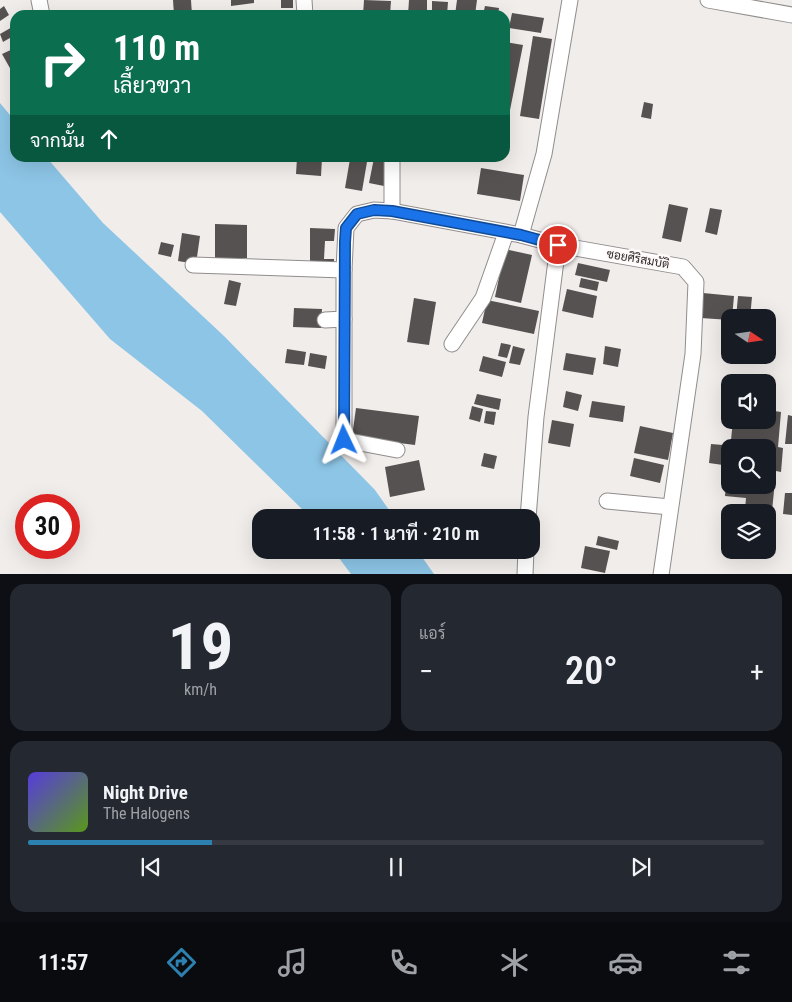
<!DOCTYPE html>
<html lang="th">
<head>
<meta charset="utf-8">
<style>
  :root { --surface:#171b24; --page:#242831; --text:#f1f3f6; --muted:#9ea1a6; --line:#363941; --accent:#2c81b0 }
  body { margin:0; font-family:"Roboto Condensed",Sarabun,sans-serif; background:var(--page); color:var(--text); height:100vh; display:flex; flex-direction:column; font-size:19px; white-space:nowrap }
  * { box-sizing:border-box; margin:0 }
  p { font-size:16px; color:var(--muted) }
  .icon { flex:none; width:28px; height:28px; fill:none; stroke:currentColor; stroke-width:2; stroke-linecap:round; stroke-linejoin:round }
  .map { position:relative; height:574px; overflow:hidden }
  .sheet { display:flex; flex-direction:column; gap:10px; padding:10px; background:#0d0f14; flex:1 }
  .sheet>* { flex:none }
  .hud { position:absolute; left:10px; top:10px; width:500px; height:152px; border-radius:15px; box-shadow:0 5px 20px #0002; background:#0b6e4f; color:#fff; overflow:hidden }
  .needle { width:32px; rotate:103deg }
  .fabs { position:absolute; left:721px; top:309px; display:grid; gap:10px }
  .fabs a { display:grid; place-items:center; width:55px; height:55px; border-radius:10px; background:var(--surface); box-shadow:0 5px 20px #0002; font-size:25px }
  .speed { position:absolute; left:15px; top:494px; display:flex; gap:10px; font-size:25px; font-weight:700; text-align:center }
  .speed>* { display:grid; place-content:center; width:65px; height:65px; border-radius:50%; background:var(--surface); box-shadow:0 5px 20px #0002; line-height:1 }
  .speed .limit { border:8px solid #d22; background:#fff; color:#111 }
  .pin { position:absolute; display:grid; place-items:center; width:42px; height:42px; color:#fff; margin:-21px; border:2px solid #fff; border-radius:50%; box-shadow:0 1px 5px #0007 }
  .me { position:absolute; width:55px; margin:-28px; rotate:358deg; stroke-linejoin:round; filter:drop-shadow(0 0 4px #0008) }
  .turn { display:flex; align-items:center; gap:18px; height:105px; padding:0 20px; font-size:22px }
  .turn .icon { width:65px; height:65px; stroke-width:2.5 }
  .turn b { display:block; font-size:35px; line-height:42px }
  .then { display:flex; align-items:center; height:48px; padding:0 20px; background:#0003; gap:10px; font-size:19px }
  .big { font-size:38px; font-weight:600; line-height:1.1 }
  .sheet .card { flex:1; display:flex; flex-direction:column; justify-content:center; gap:8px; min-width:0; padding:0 18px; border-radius:15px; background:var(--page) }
  .sheet .dial { align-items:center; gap:0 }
  .dial b { font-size:65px; line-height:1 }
  .song { display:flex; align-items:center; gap:15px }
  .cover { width:60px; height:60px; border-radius:8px; background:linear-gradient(135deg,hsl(250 70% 55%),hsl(90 70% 35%)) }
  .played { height:5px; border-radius:2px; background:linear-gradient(90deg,var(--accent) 25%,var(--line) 25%) }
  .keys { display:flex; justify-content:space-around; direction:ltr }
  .heat { display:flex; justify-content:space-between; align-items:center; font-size:28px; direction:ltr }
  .sheet .tiles { flex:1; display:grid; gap:10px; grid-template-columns:1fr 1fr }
  .card:last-child { grid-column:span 2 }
  .trip { position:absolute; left:252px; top:509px; width:288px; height:50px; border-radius:15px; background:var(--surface); box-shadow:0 5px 20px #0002; font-weight:600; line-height:50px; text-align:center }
  .menu { display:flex; height:80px; justify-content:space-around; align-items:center; background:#090b0e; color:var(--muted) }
  .menu .icon { width:35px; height:35px }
  .menu .on { color:var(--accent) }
  .menu b { font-size:22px; color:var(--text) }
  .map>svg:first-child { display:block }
  .water { fill:#8dc5e6 }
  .building { fill:#565251 }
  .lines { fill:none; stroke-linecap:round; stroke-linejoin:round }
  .minor-casing { stroke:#918d8c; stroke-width:17 }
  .minor { stroke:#fff; stroke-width:15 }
  .route-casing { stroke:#114b97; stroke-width:12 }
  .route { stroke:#1a73e8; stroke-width:9 }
  .labels { text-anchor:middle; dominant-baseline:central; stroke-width:5; stroke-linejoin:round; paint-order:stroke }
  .street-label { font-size:12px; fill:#2c2b2a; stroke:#fffaf9 }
</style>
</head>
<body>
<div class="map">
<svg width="792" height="575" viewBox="0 0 792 575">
  <rect width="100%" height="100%" fill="#f1edeb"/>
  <g class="water">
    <path d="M0,103l15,18v37h32l56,65 121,113 151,154 19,27h-85l-5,-6 -102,-100 -92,-72 -110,-127z"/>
    <path d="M333,550h84l17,24h-83z"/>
  </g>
  <g class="building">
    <path d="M173,0h18l1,15h-18z"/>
    <path d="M231,0h23v3l-23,3z"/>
    <rect x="281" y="0" width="12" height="8"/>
    <path d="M364,0l27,1 -1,14h-27z"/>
    <path d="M409,0h18v15h-19z"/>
    <path d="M457,0h20l-2,15h-20z"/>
    <path d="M432,1l16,1 -1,13h-15z"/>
    <path d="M4,6l5,9 -9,6v-12z"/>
    <path d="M485,6l14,2 -1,7h-15z"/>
    <path d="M252,10v5h-26v-3z"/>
    <path d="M512,13l32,5 -3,15 -32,-5z"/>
    <path d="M14,26l1,9 -12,7 -3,-8z"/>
    <path d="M533,36l19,3 -13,80 -19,-3z"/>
    <path d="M505,42l18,3 -15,75 -3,-1z"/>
    <path d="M15,48v19l-4,3 -9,-16z"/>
    <path d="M644,102l9,2 -2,15 -10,-2z"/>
    <path d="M297,158h25l-1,18 -25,-2z"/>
    <path d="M374,158l14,3 -4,25 -15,-3z"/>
    <path d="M350,159l17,3 -5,29 -17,-3z"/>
    <path d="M481,168l43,7 -4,26 -43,-7z"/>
    <path d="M669,204l19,4 -7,34 -19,-4z"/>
    <path d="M710,208l12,2 -5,25 -12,-3z"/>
    <path d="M215,224l32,1v33h-32z"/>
    <path d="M310,228l25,1 -1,12h-9l-1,18h10v7l-24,-1z"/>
    <path d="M182,233l18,3 -4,28 -18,-3z"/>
    <path d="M161,242l13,3 -3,12 -13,-3z"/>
    <path d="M505,249l27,6 -11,48 -26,-6z"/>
    <path d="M578,263l32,7 -3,12 -32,-7z"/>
    <path d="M581,278l18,4 -2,9 -18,-4z"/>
    <path d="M229,280l12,3 -5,23 -12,-2z"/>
    <path d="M567,289l30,7 -4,22 -31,-7z"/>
    <path d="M703,293l31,3 -2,22h-2v2l-29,-2z"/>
    <path d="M738,296l14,1 -2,21h-14z"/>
    <path d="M414,298l22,4 -7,43 -22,-3z"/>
    <path d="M487,300l52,11 -5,23 -52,-11z"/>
    <path d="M294,308l28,1 -1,19 -28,-1z"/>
    <path d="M501,343l10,2 -4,13 -9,-2z"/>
    <path d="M513,346l12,3 -5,16 -11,-2z"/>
    <path d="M605,346l16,3 -3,18 -15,-3z"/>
    <path d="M287,349l19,3 -2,13 -19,-2z"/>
    <path d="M310,353l17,3 -2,13 -17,-3z"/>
    <path d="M566,353l30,5 -3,17 -30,-5z"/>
    <path d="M483,356l23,6 -4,15 -23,-6z"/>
    <path d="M566,391l16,4 -4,16 -15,-4z"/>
    <path d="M477,394l24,5 -2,11 -25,-6z"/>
    <path d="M592,401l33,5 -2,16 -34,-5z"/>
    <path d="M472,406l11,3 -3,13 -11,-3z"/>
    <path d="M356,408l63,8 -4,29 -63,-8z"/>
    <path d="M768,410l13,2 -3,35 5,1 -2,24 -5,-1 -4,40 -27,-2 1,-11 -21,-2 2,-26 3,1v14h38v-37h-30l1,-7 -8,-1 2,-20h35z"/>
    <path d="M486,411l10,1 -2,13 -10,-2z"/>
    <path d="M788,415l4,1v28h-7z"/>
    <path d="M552,420l22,4 -4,23 -22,-4z"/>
    <path d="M640,426l33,7 -5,27 -34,-7z"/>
    <path d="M711,444l24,2v2h-5v18l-21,-3z"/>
    <path d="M484,453l13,3 -3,13 -13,-3z"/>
    <path d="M634,458l30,7 -4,18 -30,-7z"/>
    <path d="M419,460l6,30 -35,7 -5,-30z"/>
    <path d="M785,493h7v22l-9,-1z"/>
    <path d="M598,536l21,5 -2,9 -21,-5z"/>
    <path d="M585,546l25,5 -5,22 -24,-5z"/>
  </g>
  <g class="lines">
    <g class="minor-casing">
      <g id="minor">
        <path d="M39,0l3,15"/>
        <path d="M304,0l1,15"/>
        <path d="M570,0l-26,154 -23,81 37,10 125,22 13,15 -3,72 -32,221"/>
        <path d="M708,0l84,15"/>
        <path d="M392,158v53"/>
        <path d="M193,265l151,5"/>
        <path d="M325,320l19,-1"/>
        <path d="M452,344l31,-46 23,-65"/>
        <path d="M397,450l-53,-10v-170l2,-42 11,-14 17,-4 18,1 129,24"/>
        <path d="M607,501l63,6"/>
        <path d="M528,518l8,-101 22,-172"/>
        <path d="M525,575l1,-25"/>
      </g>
    </g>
    <use href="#minor" class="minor"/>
  </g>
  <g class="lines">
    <g class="route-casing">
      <path id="route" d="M344,440l1,-198 1,-14 11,-14 17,-4 18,1 129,24 37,10"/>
    </g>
    <use href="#route" class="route"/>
  </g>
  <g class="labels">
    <g class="street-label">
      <text transform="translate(638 259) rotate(10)">ซอยศิริสมบัติ</text>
    </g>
  </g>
</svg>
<div class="fabs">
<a><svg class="needle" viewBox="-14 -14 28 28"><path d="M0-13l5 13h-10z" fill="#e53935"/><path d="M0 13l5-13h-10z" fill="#9ea1a6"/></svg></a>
<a><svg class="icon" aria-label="sound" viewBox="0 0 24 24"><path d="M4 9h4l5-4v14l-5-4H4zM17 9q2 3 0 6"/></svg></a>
<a><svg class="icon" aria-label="search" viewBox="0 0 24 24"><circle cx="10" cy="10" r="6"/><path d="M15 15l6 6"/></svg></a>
<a><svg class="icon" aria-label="layers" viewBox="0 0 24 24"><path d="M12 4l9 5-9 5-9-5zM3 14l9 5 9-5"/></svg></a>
</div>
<div class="speed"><div class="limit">30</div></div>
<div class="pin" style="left:558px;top:245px;background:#d93025"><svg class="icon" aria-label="arrive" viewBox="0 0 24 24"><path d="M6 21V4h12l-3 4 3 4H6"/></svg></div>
<svg class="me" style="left:344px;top:440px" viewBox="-20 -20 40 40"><path d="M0-17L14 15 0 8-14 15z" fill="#1a73e8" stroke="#fff" stroke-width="4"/></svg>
<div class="trip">11:58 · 1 นาที · 210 m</div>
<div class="hud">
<div class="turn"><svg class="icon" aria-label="right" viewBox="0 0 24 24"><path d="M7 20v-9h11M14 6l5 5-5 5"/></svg><div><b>110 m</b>เลี้ยวขวา</div></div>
<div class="then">จากนั้น<svg class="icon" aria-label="ahead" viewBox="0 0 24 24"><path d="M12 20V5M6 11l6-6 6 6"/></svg></div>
</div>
</div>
<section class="sheet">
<div class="tiles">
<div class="card dial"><b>19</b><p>km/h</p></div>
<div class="card"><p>แอร์</p>
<div class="heat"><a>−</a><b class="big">20°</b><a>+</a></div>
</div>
<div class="card">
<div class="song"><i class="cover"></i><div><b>Night Drive</b><p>The Halogens</p></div></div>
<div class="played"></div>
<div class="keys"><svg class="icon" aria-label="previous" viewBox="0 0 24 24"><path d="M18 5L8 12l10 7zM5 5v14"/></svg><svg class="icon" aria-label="pause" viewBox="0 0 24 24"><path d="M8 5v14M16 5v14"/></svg><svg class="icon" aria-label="next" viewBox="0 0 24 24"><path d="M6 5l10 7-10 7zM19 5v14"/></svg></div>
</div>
</div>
</section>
<nav class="menu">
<b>11:57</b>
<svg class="icon on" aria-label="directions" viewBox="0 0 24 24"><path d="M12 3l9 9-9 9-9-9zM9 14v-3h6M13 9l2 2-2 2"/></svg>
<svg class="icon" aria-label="music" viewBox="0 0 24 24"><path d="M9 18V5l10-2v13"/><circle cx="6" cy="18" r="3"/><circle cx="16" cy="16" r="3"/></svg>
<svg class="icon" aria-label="phone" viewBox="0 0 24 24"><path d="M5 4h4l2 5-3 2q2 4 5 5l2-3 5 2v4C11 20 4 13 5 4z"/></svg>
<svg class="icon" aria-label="climate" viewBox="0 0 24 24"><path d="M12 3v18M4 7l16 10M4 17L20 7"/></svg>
<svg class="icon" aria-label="car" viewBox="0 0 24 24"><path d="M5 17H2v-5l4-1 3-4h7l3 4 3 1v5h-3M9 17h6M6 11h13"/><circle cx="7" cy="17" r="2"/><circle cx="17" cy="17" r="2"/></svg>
<svg class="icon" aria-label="filters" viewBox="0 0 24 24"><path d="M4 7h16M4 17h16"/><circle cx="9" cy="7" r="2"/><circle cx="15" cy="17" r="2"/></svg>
</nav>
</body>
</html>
